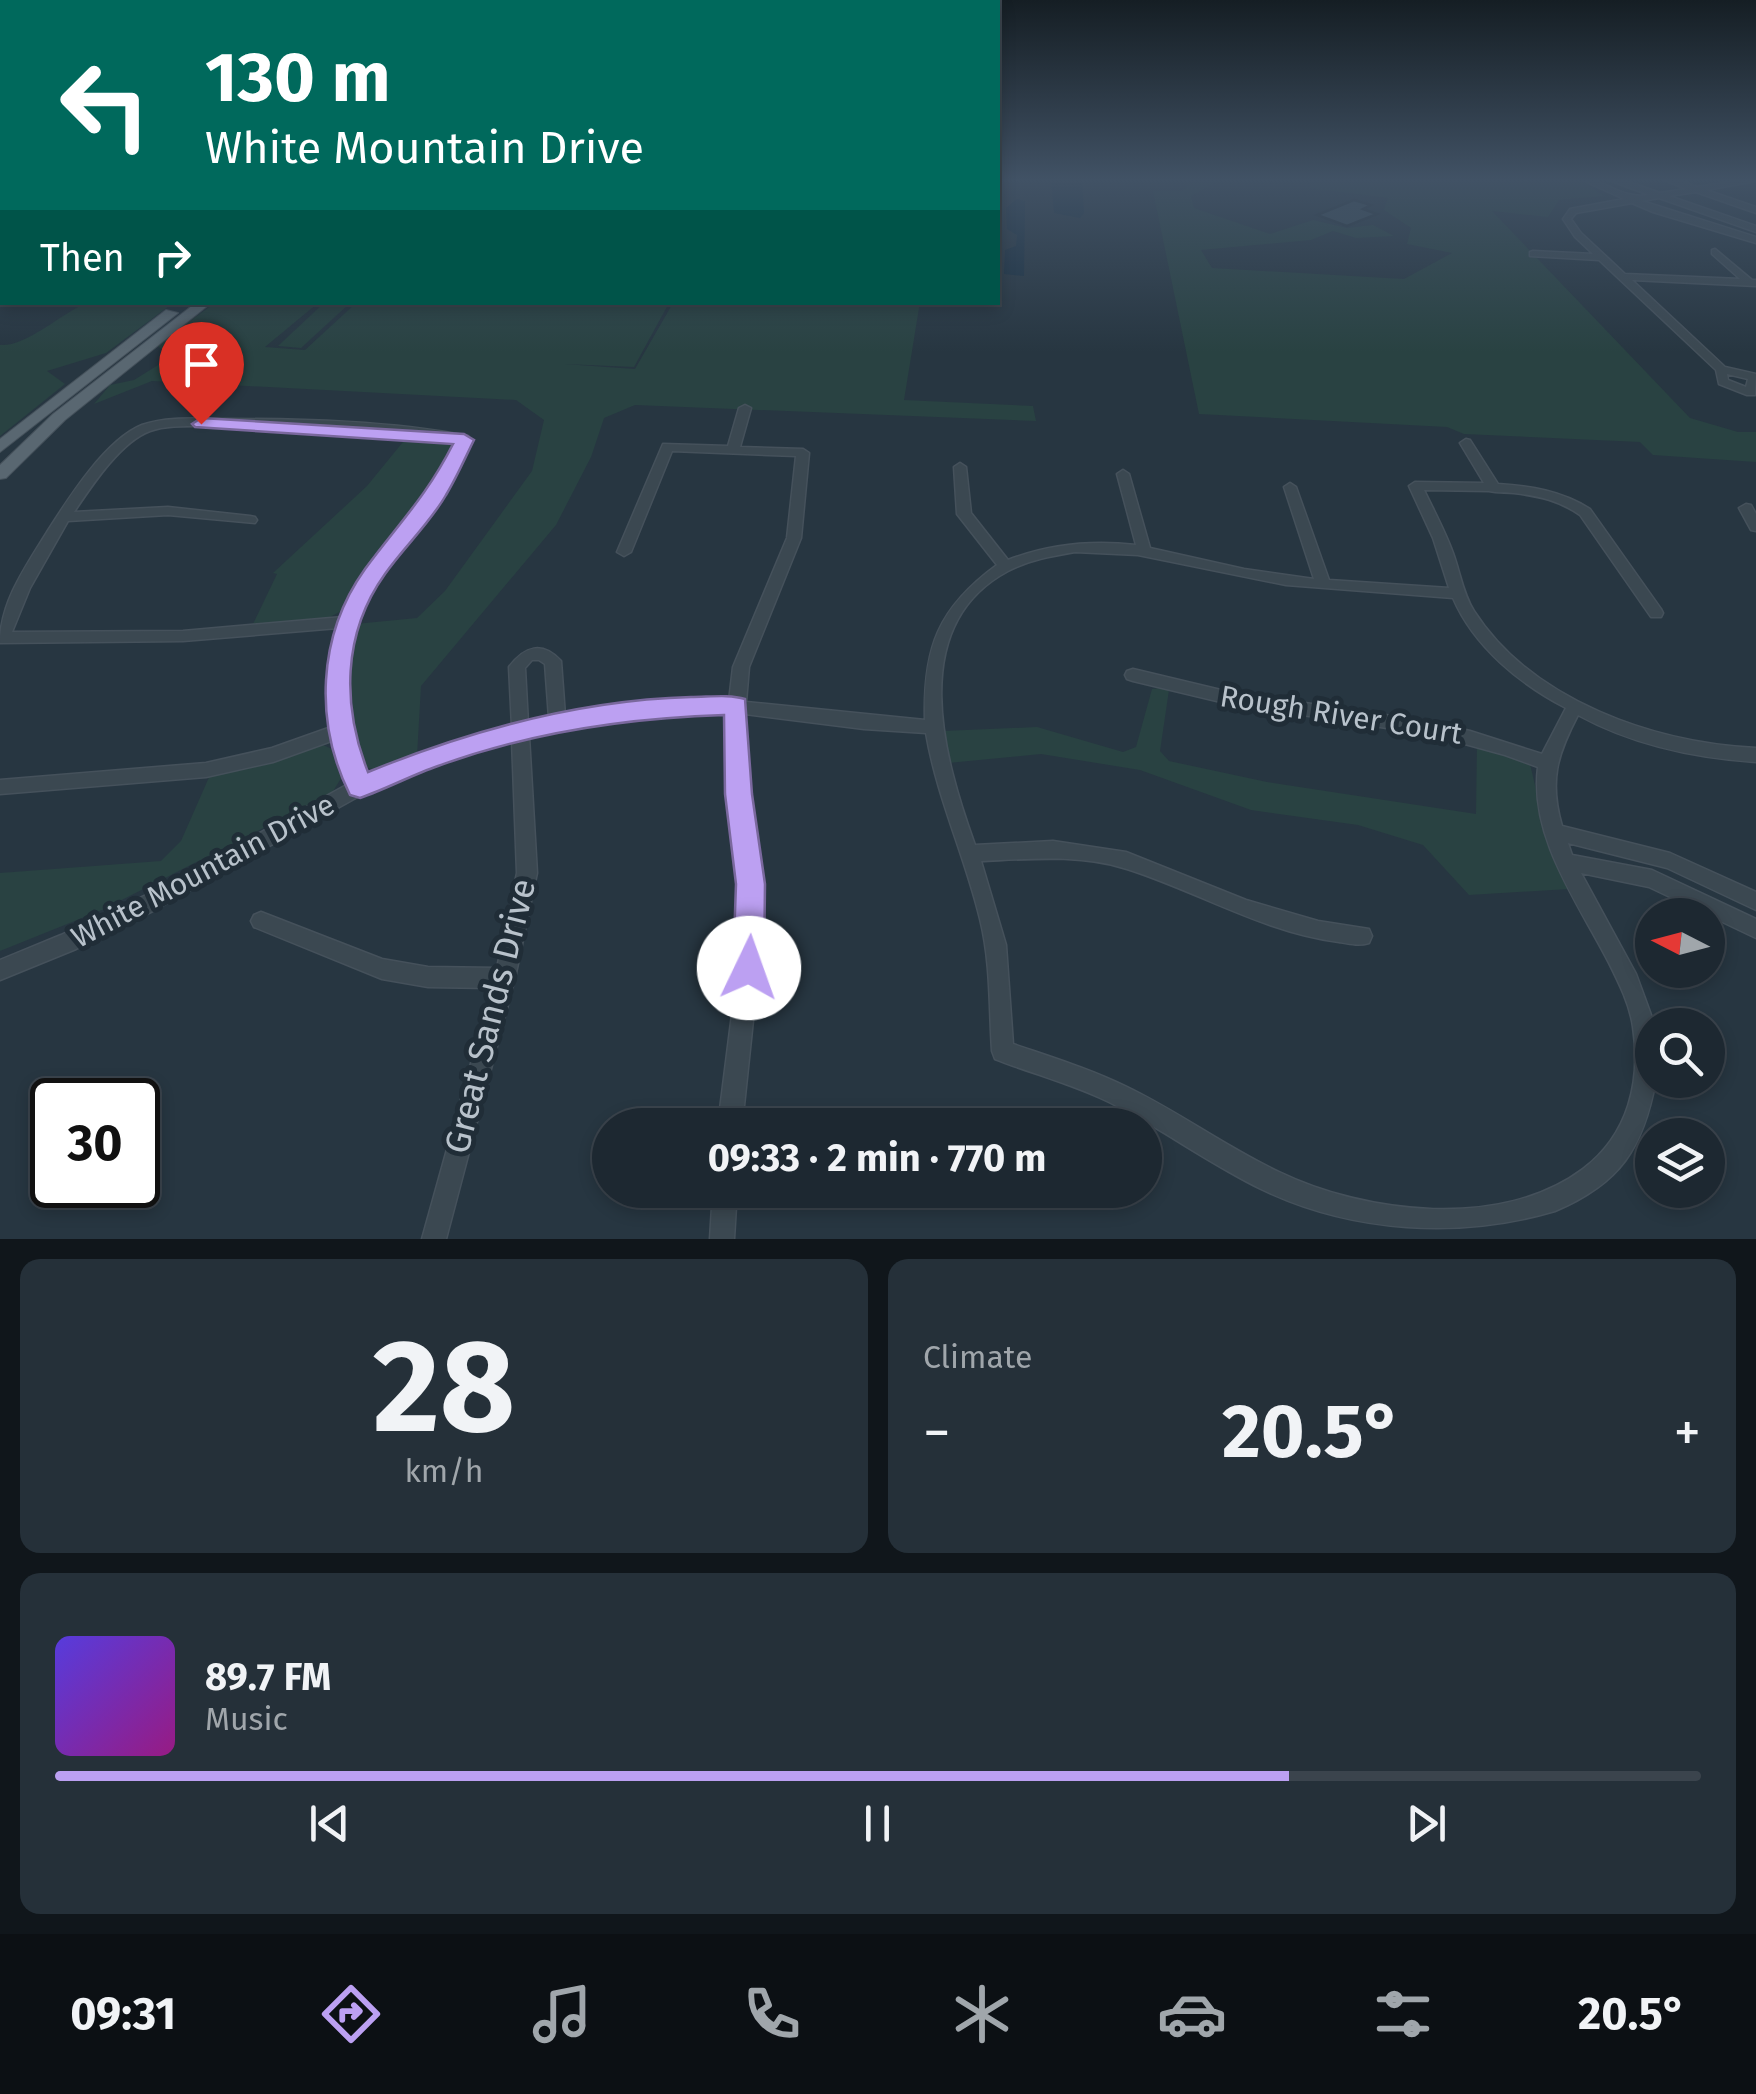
<!DOCTYPE html>
<html lang="en">
<head>
<meta charset="utf-8">
<style>
  :root { --surface:#1d2831; --page:#253039; --text:#f1f3f6; --muted:#a0a6ab; --line:#3b444d; --accent:#bca0f2 }
  body { margin:0; font-family:"Fira Sans",sans-serif; background:var(--page); color:var(--text); height:100vh; display:flex; flex-direction:column; font-size:38px; white-space:nowrap }
  * { box-sizing:border-box; margin:0 }
  p { font-size:32px; color:var(--muted) }
  .icon { flex:none; width:55px; height:55px; fill:none; stroke:currentColor; stroke-width:2; stroke-linecap:round; stroke-linejoin:round }
  .map { position:relative; height:1239px; overflow:hidden }
  .side { display:flex; flex-direction:column; gap:20px; padding:20px; background:#10161b; flex:1 }
  .side>* { flex:none }
  .hud { position:absolute; left:0px; top:0px; width:1000px; height:305px; box-shadow:0 5px 15px #0003,0 0 0 2px var(--line); background:#00695c; color:#fff; overflow:hidden }
  .needle { width:65px; rotate:276deg }
  .fabs { position:absolute; left:1635px; top:898px; display:grid; gap:20px }
  .fabs a { display:grid; place-items:center; width:90px; height:90px; border-radius:50%; background:var(--surface); box-shadow:0 5px 15px #0003,0 0 0 2px var(--line); font-size:50px }
  .speed { position:absolute; left:30px; top:1078px; display:flex; gap:20px; font-size:50px; font-weight:700; text-align:center }
  .speed>* { display:grid; place-content:center; width:130px; height:130px; border-radius:50%; background:var(--surface); box-shadow:0 5px 15px #0003,0 0 0 2px var(--line); line-height:1 }
  .speed .limit { border:5px solid #111; border-radius:15px; background:#fff; color:#111 }
  .pin { position:absolute; display:grid; place-items:center; width:85px; height:85px; color:#fff; margin:-102px -42px; border-radius:50% 50% 50% 0; rotate:-45deg; box-shadow:0 0 10px #0007 }
  .pin .icon { rotate:45deg }
  .me { position:absolute; width:110px; margin:-55px; rotate:3deg; stroke-linejoin:round; filter:drop-shadow(0 0 8px #0008) }
  .turn { display:flex; align-items:center; gap:35px; height:210px; padding:0 40px; font-size:45px }
  .turn .icon { width:130px; height:130px; stroke-width:2.5 }
  .turn b { display:block; font-size:70px; line-height:85px }
  .then { display:flex; align-items:center; height:95px; padding:0 40px; background:#0003; gap:20px; font-size:38px }
  .big { font-size:75px; font-weight:700; line-height:1.1 }
  .side .card { flex:1; display:flex; flex-direction:column; justify-content:center; gap:15px; min-width:0; padding:0 35px; border-radius:20px; background:var(--page) }
  .side .dial { align-items:center; gap:0 }
  .dial b { font-size:130px; line-height:1 }
  .song { display:flex; align-items:center; gap:30px }
  .cover { width:120px; height:120px; border-radius:15px; background:linear-gradient(135deg,hsl(250 70% 55%),hsl(310 70% 35%)) }
  .played { height:10px; border-radius:5px; background:linear-gradient(90deg,var(--accent) 75%,var(--line) 75%) }
  .keys { display:flex; justify-content:space-around; direction:ltr }
  .heat { display:flex; justify-content:space-between; align-items:center; font-size:55px; direction:ltr }
  .side .tiles { flex:1; display:grid; gap:20px; grid-template-columns:1fr 1fr }
  .card:last-child { grid-column:span 2 }
  .trip { position:absolute; left:592px; top:1108px; width:570px; height:100px; border-radius:50px; background:var(--surface); box-shadow:0 5px 15px #0003,0 0 0 2px var(--line); font-weight:700; line-height:100px; text-align:center }
  .dock { display:flex; height:160px; justify-content:space-around; align-items:center; background:#0c1014; color:var(--muted) }
  .dock .icon { width:70px; height:70px }
  .dock .current { color:var(--accent) }
  .dock b { font-size:45px; color:var(--text) }
  .map>svg:first-child { display:block }
  .green { fill:#294242 }
  .water { fill:#192f40 }
  .building { fill:#394b57; stroke:#222f39; stroke-width:2.5 }
  .lines { fill:none; stroke-linecap:round; stroke-linejoin:round }
  .minor-casing { stroke:#45515b; stroke-width:3 }
  .major-casing { stroke:#45515b; stroke-width:2 }
  .minor { fill:#3b4851; fill-rule:evenodd }
  .major { fill:#596771; fill-rule:evenodd }
  .route { fill:#bca0f2; stroke:#7a689d; stroke-width:2.5 }
  .labels { text-anchor:middle; dominant-baseline:central; stroke-width:10; stroke-linejoin:round; paint-order:stroke }
  .street-label { font-size:30px; fill:#b8c2cb; stroke:#202d37 }
  .near-street-label { font-size:35px; fill:#b8c2cb; stroke:#202d37 }
</style>
</head>
<body>
<div class="map">
<svg width="1756" height="1239" viewBox="0 0 1756 1239">
  <rect width="100%" height="100%" fill="#273641"/>
  <g class="green">
    <path d="M1196,178h28l-33,18 3,12 76,26 43,-14 34,8 26,-3 21,11 -38,2 -23,-7 -22,9 -110,10 11,18 192,11 48,-26 -45,-9 4,-16 -27,-18 4,-12 -79,-10 4,-6 -29,-4h292l28,18 -45,4 -11,17 -56,-6 198,207 48,14h18v30l-103,-7 -13,-13 -176,-8 -17,-7 -248,-13 -46,-223h29z"/>
    <path d="M325,302l25,1 -49,45 -23,-2z"/>
    <path d="M920,302l-16,98 129,6 3,15 -401,-16 -31,13 -13,39 -35,68 -135,161 -4,70 -38,15 -17,-5c-17,-48 -20,-93 -7,-142l62,-6 28,-27 87,-120 12,-51 -28,-20 -364,-19 -58,23 16,-19 24,-5 37,-23 -13,-11 3,-4 54,-39h103l-53,44 40,3 51,-47h313l-35,64 -70,-3 71,5 38,-66z"/>
    <path d="M87,303h86l-67,50 -59,18 18,13 -65,52v-91c27,2 61,-32 87,-42z"/>
    <path d="M407,437l47,6 1,7 -20,37 -60,72 -28,49 -19,10 -75,6 24,-50 -4,-1 94,-87z"/>
    <path d="M1160,688l9,2 -9,61 9,10 98,21 209,32 1,-71 53,21 19,81 20,44 -100,6 -46,-50 -65,-20 -107,-15 -111,-40 -99,-16 -93,9 -5,-32 94,-4 86,25 13,-5 16,-58z"/>
    <path d="M323,745l11,5 9,25 -11,18 -230,117 -102,41v-78l161,-12 20,-20 29,-66z"/>
  </g>
  <g class="water">
    <path d="M1051,178l31,1 2,34 -4,5 -26,-5z"/>
    <path d="M1017,199l8,2 -1,75 -20,-2 1,-24 11,-4 1,-11 -10,-6 -1,-21z"/>
  </g>
  <path class="building" d="M1354,200l17,5 -8,4 14,5 -30,12 -30,-11z"/>
  <g class="lines">
    <g class="minor-casing">
      <g id="minor">
        <path d="M1578,178c27,0 43,22 71,17l-45,-17h13l43,15 26,-4 -26,-11h13l24,9 59,-9v3l-50,9 50,17v6l-60,-21 -27,4 87,30v6l-97,-34 -17,3 114,36v6l-103,-31 -21,-9 -56,10 -5,6 10,14 44,41 115,5 -28,-25v-4l3,-1 37,31h4v6l-124,-6 93,87 31,7 -1,21h-8l-28,-11 -3,-14 -117,-110 -69,-4v-4l3,-1 60,3 -18,-17 -12,-18 7,-10 54,-10zM1727,374l21,5 -2,8 -18,-7z"/>
        <path d="M0,219h2v5l-2,1z"/>
        <path d="M0,261l2,1v6l-2,-1z"/>
        <path d="M745,405l6,3 -11,39 63,2 6,4 -8,85 -52,129 -3,35 179,18c-2,-72 13,-112 72,-155l-40,-51 -3,-47 6,-4 6,4 5,46 37,47c41,-16 84,-20 128,-15l-19,-71 6,-4 6,4 21,74 94,21 70,10 -30,-92 6,-4 6,4 33,93 120,8 -16,-50 -24,-52 6,-4 69,1 -24,-40 6,-4 4,1 28,44c32,2 64,7 92,25l71,100 2,4 -2,4h-10l-71,-102c-20,-14 -41,-19 -66,-22 -9,-1 -16,0 -25,-2l-65,-1c10,21 21,41 29,63 7,19 10,41 21,58 58,90 180,132 282,137v14c-62,-4 -123,-17 -178,-47 -21,40 -29,66 -16,111l108,27 86,39v18l-89,-42 -99,-25 4,12 80,15 104,49v19l-107,-51 -68,-14 55,101 18,49 -2,57h4c-13,68 -35,103 -101,131 -95,28 -203,22 -294,-22 -53,-26 -100,-61 -152,-87 -37,-18 -76,-28 -114,-43l-3,-8c-3,-44 -1,-88 -12,-132 -15,-63 -43,-121 -54,-186l-62,-4 -119,-15 2,81 14,88 1,52 -20,190h-24l24,-190 -1,-52 -12,-88v-82c-67,-3 -135,7 -200,23l8,137 -22,105 -69,261h-24l70,-251 -64,-1 -46,-8 -128,-52 -3,-6 3,-6 7,-3 121,47 46,8 69,1 20,-95 -5,-133 -71,22 -71,28 -228,127 -66,32 -76,31v-20l61,-25 100,-47 189,-105 -13,-44 -64,23 -67,15 -206,17v-14l206,-17 66,-15 62,-22c-7,-33 -4,-65 4,-98l-155,13 -183,2c0,-41 26,-77 47,-111 21,-33 58,-92 95,-107 25,-9 58,-6 83,-6 78,0 168,2 243,17l2,3c-11,39 -35,67 -60,97 -69,79 -78,142 -45,241l63,-25 84,-25 -3,-60c16,-21 33,-26 52,-6l4,54 90,-13 74,-1 4,-34 54,-129 9,-82 -124,-5 -41,101 -7,4 -7,-4 46,-108 65,2 11,-38zM206,426l146,5 105,11c-14,49 -55,80 -84,121 -12,17 -22,35 -30,54l-160,14 -171,1 18,-44 38,-67 100,-6 87,8 2,-3 -2,-3 -5,-1 -82,-9 -94,5c17,-25 46,-70 76,-81 17,-6 38,-5 56,-5zM1075,552l63,3 148,30 167,13c21,49 67,86 113,110l-24,46 -72,-23 -38,-9 -207,-31 -92,-22 -6,2 -2,4 2,4 6,2 92,22 207,32 73,20 33,12c-9,71 41,137 71,196 10,20 21,42 24,64 8,54 -4,107 -50,142 -81,61 -217,45 -304,3 -53,-25 -100,-60 -152,-85 -37,-18 -76,-30 -114,-43l-7,-99 -25,-84c48,-2 100,-7 146,8 72,23 136,63 212,73 11,2 20,4 30,1l3,-7 -3,-7 -51,-8 -72,-21 -120,-48 -73,-11 -78,4c-31,-86 -70,-219 33,-274 21,-11 44,-15 67,-19zM532,660h7l6,4 4,54 -21,5 -3,-55z"/>
        <path d="M1746,504l5,1 5,9v17l-5,-1 -12,-22z"/>
        <path d="M713,1190h24l-3,49h-24z"/>
      </g>
    </g>
    <g class="major-casing">
      <g id="major">
        <path d="M197,302h15l-147,118 -59,58 -6,1v-14l53,-51z"/>
        <path d="M166,310l12,3 -178,139v-13z"/>
      </g>
    </g>
    <use href="#minor" class="minor"/>
    <use href="#major" class="major"/>
  </g>
  <linearGradient id="sky" x2="0" y2="1"><stop stop-color="#151e24"/><stop offset="0.51" stop-color="#415265"/><stop offset="1" stop-color="#415265" stop-opacity="0"/></linearGradient>
  <rect width="1756" height="352" fill="url(#sky)"/>
  <path class="route" d="M201,418l263,16 10,6c-9,18 -17,37 -28,55 -16,28 -42,52 -61,79 -43,60 -43,132 -17,198 103,-42 211,-72 323,-75 18,0 38,-3 54,2l7,95 13,90 -1,84 -4,11 -11,4 -11,-4 -5,-11 3,-84 -11,-90 -1,-79c-98,3 -193,17 -286,51 -26,9 -52,23 -78,32l-10,-3c-36,-72 -33,-159 15,-226 34,-46 61,-72 88,-125l-258,-17 -3,-3z"/>
  <g class="labels">
    <g class="street-label">
      <text transform="translate(1341 715) rotate(9)">Rough River Court</text>
      <text transform="translate(203 871) rotate(-28)">White Mountain Drive</text>
    </g>
    <g class="near-street-label">
      <text transform="translate(490 1016) rotate(-76)">Great Sands Drive</text>
    </g>
  </g>
</svg>
<div class="fabs">
<a><svg class="needle" viewBox="-14 -14 28 28"><path d="M0-13l5 13h-10z" fill="#e53935"/><path d="M0 13l5-13h-10z" fill="#a0a6ab"/></svg></a>
<a><svg class="icon" aria-label="search" viewBox="0 0 24 24"><circle cx="10" cy="10" r="6"/><path d="M15 15l6 6"/></svg></a>
<a><svg class="icon" aria-label="layers" viewBox="0 0 24 24"><path d="M12 4l9 5-9 5-9-5zM3 14l9 5 9-5"/></svg></a>
</div>
<div class="speed"><div class="limit">30</div></div>
<div class="pin" style="left:201px;top:424px;background:#d93025"><svg class="icon" aria-label="arrive" viewBox="0 0 24 24"><path d="M6 21V4h12l-3 4 3 4H6"/></svg></div>
<svg class="me" style="left:749px;top:968px" viewBox="-20 -20 40 40"><circle r="19" fill="#fff"/><path d="M0-13L10 11 0 6-10 11z" fill="#bca0f2"/></svg>
<div class="trip">09:33 · 2 min · 770 m</div>
<div class="hud">
<div class="turn"><svg class="icon" aria-label="left" viewBox="0 0 24 24"><path d="M17 20v-9H6M10 6l-5 5 5 5"/></svg><div><b>130 m</b>White Mountain Drive</div></div>
<div class="then">Then<svg class="icon" aria-label="right" viewBox="0 0 24 24"><path d="M7 20v-9h11M14 6l5 5-5 5"/></svg></div>
</div>
</div>
<section class="side">
<div class="tiles">
<div class="card dial"><b>28</b><p>km/h</p></div>
<div class="card"><p>Climate</p>
<div class="heat"><a>−</a><b class="big">20.5°</b><a>+</a></div>
</div>
<div class="card">
<div class="song"><i class="cover"></i><div><b>89.7 FM</b><p>Music</p></div></div>
<div class="played"></div>
<div class="keys"><svg class="icon" aria-label="previous" viewBox="0 0 24 24"><path d="M18 5L8 12l10 7zM5 5v14"/></svg><svg class="icon" aria-label="pause" viewBox="0 0 24 24"><path d="M8 5v14M16 5v14"/></svg><svg class="icon" aria-label="next" viewBox="0 0 24 24"><path d="M6 5l10 7-10 7zM19 5v14"/></svg></div>
</div>
</div>
</section>
<nav class="dock">
<b>09:31</b>
<svg class="icon current" aria-label="directions" viewBox="0 0 24 24"><path d="M12 3l9 9-9 9-9-9zM9 14v-3h6M13 9l2 2-2 2"/></svg>
<svg class="icon" aria-label="music" viewBox="0 0 24 24"><path d="M9 18V5l10-2v13"/><circle cx="6" cy="18" r="3"/><circle cx="16" cy="16" r="3"/></svg>
<svg class="icon" aria-label="phone" viewBox="0 0 24 24"><path d="M5 4h4l2 5-3 2q2 4 5 5l2-3 5 2v4C11 20 4 13 5 4z"/></svg>
<svg class="icon" aria-label="climate" viewBox="0 0 24 24"><path d="M12 3v18M4 7l16 10M4 17L20 7"/></svg>
<svg class="icon" aria-label="car" viewBox="0 0 24 24"><path d="M5 17H2v-5l4-1 3-4h7l3 4 3 1v5h-3M9 17h6M6 11h13"/><circle cx="7" cy="17" r="2"/><circle cx="17" cy="17" r="2"/></svg>
<svg class="icon" aria-label="filters" viewBox="0 0 24 24"><path d="M4 7h16M4 17h16"/><circle cx="9" cy="7" r="2"/><circle cx="15" cy="17" r="2"/></svg>
<b>20.5°</b>
</nav>
</body>
</html>
